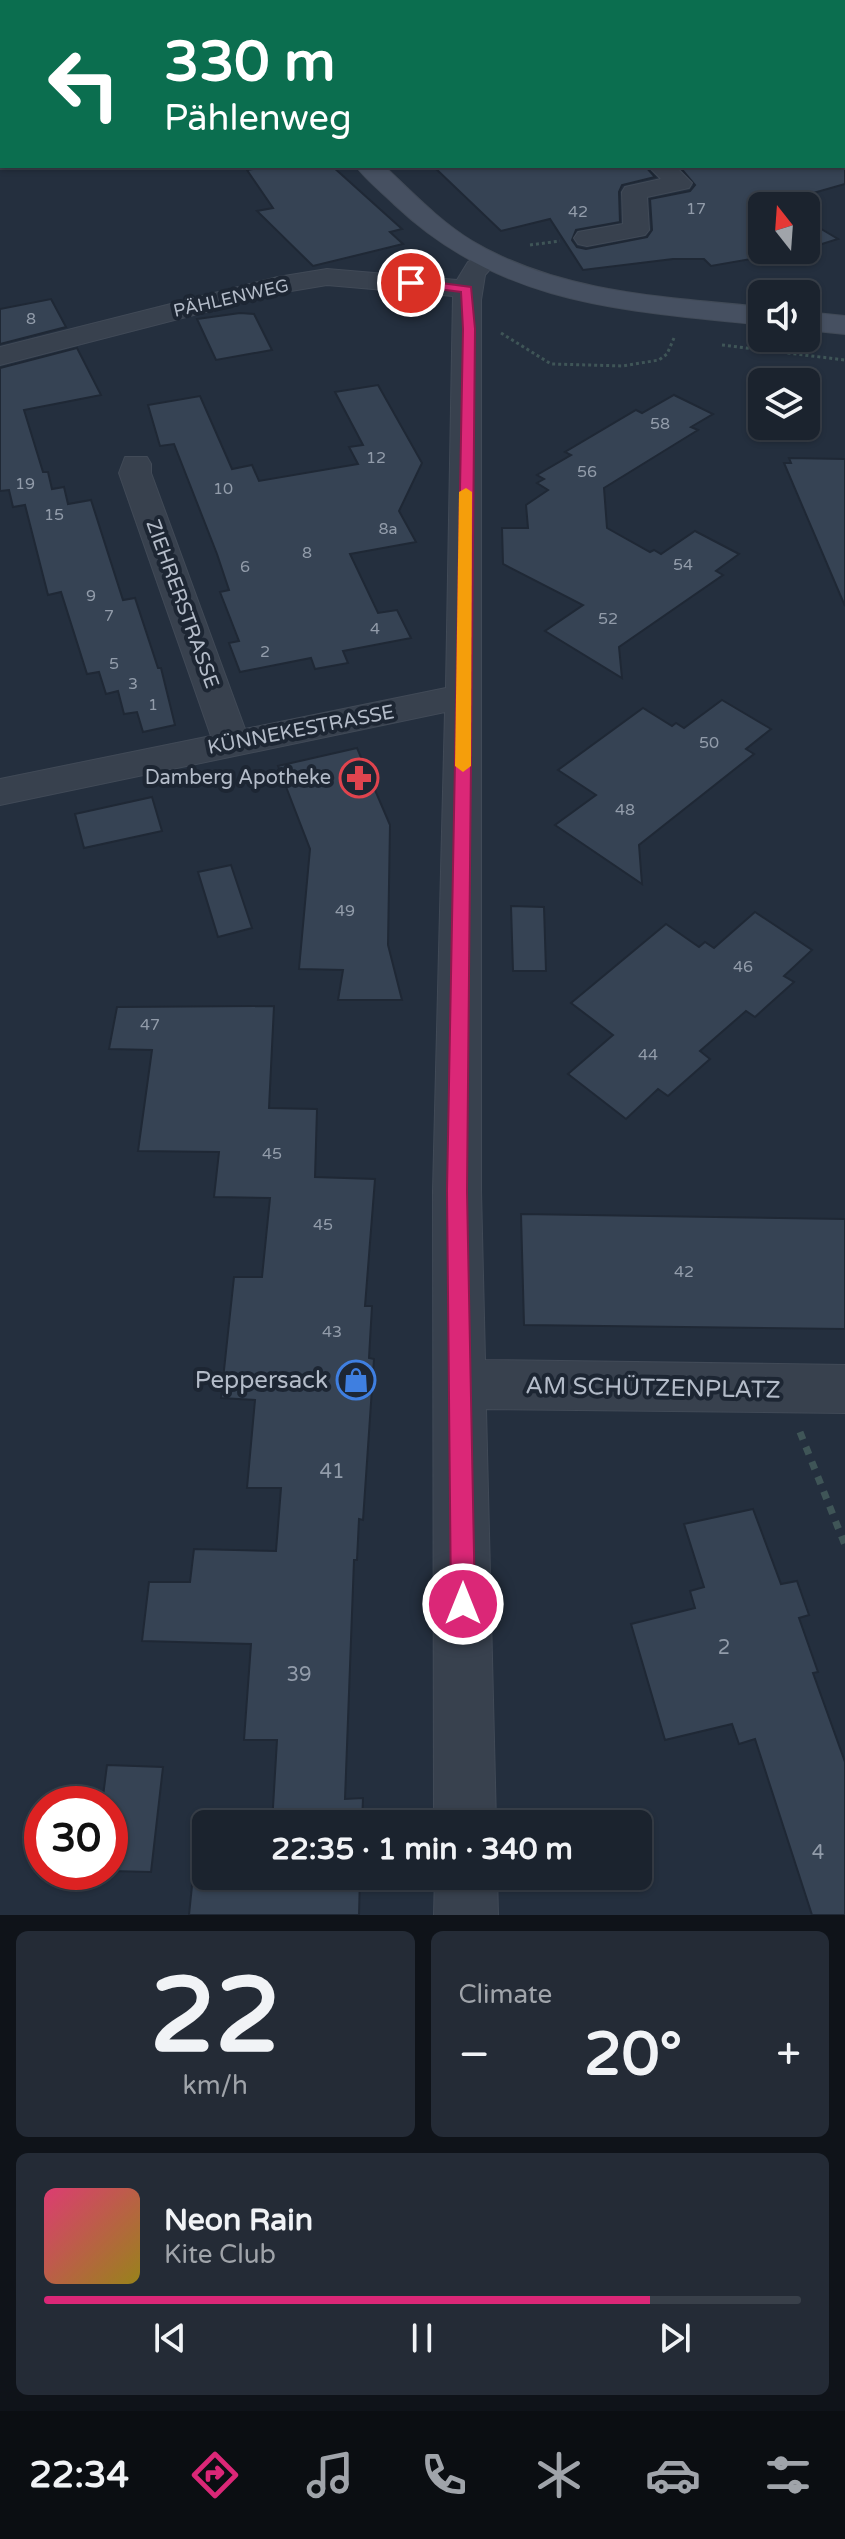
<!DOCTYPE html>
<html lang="en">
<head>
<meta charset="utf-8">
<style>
  :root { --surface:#1b232e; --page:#242b36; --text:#f1f3f6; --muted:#a0a4aa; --line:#39404a; --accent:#db2777 }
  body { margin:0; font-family:"Varela Round",sans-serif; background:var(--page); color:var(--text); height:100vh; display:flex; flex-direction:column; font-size:30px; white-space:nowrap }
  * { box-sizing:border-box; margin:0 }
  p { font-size:26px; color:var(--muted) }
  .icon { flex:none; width:44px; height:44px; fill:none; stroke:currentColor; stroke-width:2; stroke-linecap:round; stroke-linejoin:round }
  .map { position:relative; height:1915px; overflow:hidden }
  .sheet { display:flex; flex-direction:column; gap:16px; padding:16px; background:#0f1319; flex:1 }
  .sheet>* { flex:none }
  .top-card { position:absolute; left:0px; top:0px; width:846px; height:168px; box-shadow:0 2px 6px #0004,0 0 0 2px var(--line); background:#0b6e4f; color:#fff; overflow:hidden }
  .needle { width:52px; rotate:343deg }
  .buttons { position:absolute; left:748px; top:192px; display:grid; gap:16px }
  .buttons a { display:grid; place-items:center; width:72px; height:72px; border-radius:12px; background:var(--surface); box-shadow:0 2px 6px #0004,0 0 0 2px var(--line); font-size:40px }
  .speed { position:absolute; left:24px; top:1786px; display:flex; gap:16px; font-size:40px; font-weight:700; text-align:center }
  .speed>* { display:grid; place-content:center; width:104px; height:104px; border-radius:50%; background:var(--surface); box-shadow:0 2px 6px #0004,0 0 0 2px var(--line); line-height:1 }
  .speed .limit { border:12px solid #d22; background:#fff; color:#111 }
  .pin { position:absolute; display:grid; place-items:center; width:68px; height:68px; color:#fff; margin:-34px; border:4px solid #fff; border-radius:50%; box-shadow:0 2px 8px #0007 }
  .me { position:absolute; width:88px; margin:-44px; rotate:0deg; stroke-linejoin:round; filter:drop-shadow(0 0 6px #0008) }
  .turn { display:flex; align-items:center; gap:28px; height:168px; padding:0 32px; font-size:36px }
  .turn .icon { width:104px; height:104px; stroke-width:2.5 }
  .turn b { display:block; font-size:56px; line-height:68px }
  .big { font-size:60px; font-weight:700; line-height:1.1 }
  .sheet .tile { flex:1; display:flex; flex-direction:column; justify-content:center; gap:12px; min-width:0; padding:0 28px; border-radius:12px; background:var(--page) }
  .sheet .dial { align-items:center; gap:0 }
  .dial b { font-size:104px; line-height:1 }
  .song { display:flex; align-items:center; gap:24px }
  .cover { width:96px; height:96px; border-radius:12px; background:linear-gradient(135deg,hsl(340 70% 55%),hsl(50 70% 35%)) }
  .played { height:8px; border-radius:4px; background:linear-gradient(90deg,var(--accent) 80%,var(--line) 80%) }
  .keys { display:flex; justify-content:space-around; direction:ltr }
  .heat { display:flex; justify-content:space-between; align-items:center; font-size:44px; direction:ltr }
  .sheet .tiles { flex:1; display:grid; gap:16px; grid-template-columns:1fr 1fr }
  .tile:last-child { grid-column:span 2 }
  .trip { position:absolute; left:192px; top:1810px; width:460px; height:80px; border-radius:12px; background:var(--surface); box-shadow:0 2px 6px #0004,0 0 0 2px var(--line); font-weight:700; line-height:80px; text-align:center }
  .menu { display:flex; height:128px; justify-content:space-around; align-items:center; background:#0b0e12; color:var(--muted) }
  .menu .icon { width:56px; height:56px }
  .menu .current { color:var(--accent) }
  .menu b { font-size:36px; color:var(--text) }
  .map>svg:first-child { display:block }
  .building { fill:#364354; stroke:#1f2835; stroke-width:2 }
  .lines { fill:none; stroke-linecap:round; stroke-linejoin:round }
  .minor-casing { stroke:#414a57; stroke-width:2 }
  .secondary-casing { stroke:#414a57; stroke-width:2 }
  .path-far1 { stroke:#3f5557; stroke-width:3; stroke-dasharray:3 3; stroke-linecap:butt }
  .path { stroke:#3f5557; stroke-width:7; stroke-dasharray:8 8; stroke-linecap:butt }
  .minor { fill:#38414e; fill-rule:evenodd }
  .secondary { fill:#465061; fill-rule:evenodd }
  .route { fill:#db2777; stroke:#8e194d; stroke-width:2 }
  .slow { fill:#f59e0b }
  .labels { text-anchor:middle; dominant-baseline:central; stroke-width:8; stroke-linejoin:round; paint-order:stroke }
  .number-label { font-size:16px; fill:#929caa }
  .far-street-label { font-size:18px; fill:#b4bcc9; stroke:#1d2633 }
  .street-label { font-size:20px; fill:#b4bcc9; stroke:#1d2633 }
  .poi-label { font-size:20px; fill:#b4bcc9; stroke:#1d2633; text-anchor:end }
  .near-number-label { font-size:20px; fill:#929caa }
  .near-poi-label { font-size:24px; fill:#b4bcc9; stroke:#1d2633; text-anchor:end }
  .near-street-label { font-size:24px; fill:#b4bcc9; stroke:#1d2633 }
</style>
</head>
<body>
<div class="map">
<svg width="845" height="1915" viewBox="0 0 845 1915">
  <rect width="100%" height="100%" fill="#242f3e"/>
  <g class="building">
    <path d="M272,166h60l70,63 -12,3 13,12 -90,22 -56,-55 16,-3 -26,-38z"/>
    <path d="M433,166h212l10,11 -33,8 -3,7 1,30 -44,8 -4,10 5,7 9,2 61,-12 5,-7 -2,-31 40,-8 5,-6 -16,-19h166v18l-67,19 6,3h-22v44h41l-37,12 -4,-5 -51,9 -7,-7h-31l-90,11 -33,-51 -49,12z"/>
    <path d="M806,220l32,19 -32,10z"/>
    <path d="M51,299l15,28 -66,17v-35z"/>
    <path d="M240,313l14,1 18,36 -56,10 -19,-41z"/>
    <path d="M77,348l24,47 -77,15 19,62h5l4,17 12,-2 4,17 23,-4 32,100 12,-2 23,70h3l14,57 -32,7 -6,-20 -13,2 -6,-23 -12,3 -7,-22 -12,2 -26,-82 -13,3 -23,-90 -12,2 -4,-17 -9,1v-123z"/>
    <path d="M378,385l44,78 -23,48 17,31 -66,12 28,59 19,-3 14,28 -68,13 5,12 -33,6 -4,-11 -71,14 -11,-29 10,-2 -19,-49 9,-2 -12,-36 -43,-110 -14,2 -12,-41 52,-9 32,73 20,-4 7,16 99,-17 -9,-17 14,-2 -28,-53z"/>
    <path d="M674,395l39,19 -22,13 7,3 -94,58 3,40 43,24 4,-2 7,4 34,-23 44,23 -23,17 7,4 -104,72 3,31 -77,-47 38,-26 -80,-41 -1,-36h26l-2,-23 22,-15 -11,-7 7,-4 -7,-4 34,-20 -6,-3 71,-42 6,3z"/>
    <path d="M789,458l56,1v147l-61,-143h7z"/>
    <path d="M722,700l49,29 -25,20 8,5 -115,91 3,39 -87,-59 41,-30 -38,-25 85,-62 29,18 4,-3 8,5z"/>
    <path d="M357,748l33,77 -2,120 14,55h-64l5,-30 -44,-1 11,-120 -32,-83z"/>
    <path d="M152,797l10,34 -78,17 -9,-34z"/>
    <path d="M231,865l21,63 -34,9 -20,-65z"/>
    <path d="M511,906l33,1 2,64h-33z"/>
    <path d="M755,912l57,38 -28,26 10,6 -39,35 -9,-6 -46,40 10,8 -42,37 -10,-7 -32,30 -58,-45 45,-39 -42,-32 95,-79 33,23 6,-5 9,6z"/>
    <path d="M274,1006l-5,102 48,1 -2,68 60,2 -10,127h7l-3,52 5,1 -11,161 -4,-1 -2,41h-3l-9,239 18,-1 -1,26h-90l5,-84h-33l7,-96 -109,-3 7,-59h41l4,-33 82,2 5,-63h-34l8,-88 -34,-2 13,-121h28l8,-79 -56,-1 5,-45 -81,-1 14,-101 -43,-1 8,-42z"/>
    <path d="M521,1214l324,5v110l-321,-4z"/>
    <path d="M753,1509l28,75 16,-3 12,34 -10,3 19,54 -5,1 32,89v153h-33l-57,-176 -16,5 -7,-20 -67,16 -34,-116 64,-16 -5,-17 14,-4 -20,-63z"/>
    <path d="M107,1765l56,2 -12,105 -41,-1v-67h-8z"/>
    <path d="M193,1876h167l-1,39h-170z"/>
  </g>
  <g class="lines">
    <g class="minor-casing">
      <g id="minor">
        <path d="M506,0h20l1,2h-20z"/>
        <rect x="844" y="146" width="1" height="14"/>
        <path d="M648,166h27l17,17 -3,5 -42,9 2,33 -4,5 -58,11 -9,-2 -4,-6 4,-6 45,-8 -1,-32 3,-5 36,-8z"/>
        <path d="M485,252l9,2 4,6 -13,15 -4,25v891l4,169 360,5v48l-359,-4 10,415h-62l-1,-633 12,-479 -445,93v-26l211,-43 -92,-263 6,-16h22l4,7v9l94,256 201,-41 7,-392 -126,-11 -48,8 -279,72v-18l278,-70 49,-8 130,11 11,-18z"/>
        <path d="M435,1876h62l1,39h-64z"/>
      </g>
    </g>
    <g class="secondary-casing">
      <g id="secondary">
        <path d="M174,0h23l2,2h-23z"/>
        <path d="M356,166h28c28,26 55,55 88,75 87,52 192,56 290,66v18c-139,-15 -260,-19 -367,-120 -13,-13 -29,-25 -39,-39z"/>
        <path d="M806,312l39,4v18l-39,-4z"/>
      </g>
    </g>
    <g class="path-far1">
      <path d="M530,245l30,-4"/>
      <path d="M501,333l50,31 72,2 36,-6 8,-6 7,-16"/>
      <path d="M722,345l123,15"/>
    </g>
    <path class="path" d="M800,1432l45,113"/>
    <use href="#minor" class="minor"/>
    <use href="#secondary" class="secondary"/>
  </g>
  <path class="route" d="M411,279l60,8 4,42 -8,862 8,413 -3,9 -9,3 -9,-3 -3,-9 -4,-413 16,-862 -2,-37 -55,-7 -1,-2z"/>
  <path class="slow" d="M466,488l6,4 -1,274 -8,6 -8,-6 4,-274z"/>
  <defs>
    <g id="pharmacy-ring" transform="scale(2)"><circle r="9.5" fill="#1d2633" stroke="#e0444e" stroke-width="1.5"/><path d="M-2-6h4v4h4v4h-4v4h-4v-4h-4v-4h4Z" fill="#e0444e"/></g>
    <g id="shop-ring" transform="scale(2)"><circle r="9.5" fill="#1d2633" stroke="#3f7fe0" stroke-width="1.5"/><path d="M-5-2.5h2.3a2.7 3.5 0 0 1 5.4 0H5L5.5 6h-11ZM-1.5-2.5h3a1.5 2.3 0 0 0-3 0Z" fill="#3f7fe0"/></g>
  </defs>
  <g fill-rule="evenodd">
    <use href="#pharmacy-ring" x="359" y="778"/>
    <use href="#shop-ring" x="356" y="1380"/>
  </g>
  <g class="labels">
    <g class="number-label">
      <text x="696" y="209">17</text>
      <text x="578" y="212">42</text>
      <text x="31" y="319">8</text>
      <text x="660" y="424">58</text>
      <text x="376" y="458">12</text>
      <text x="587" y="472">56</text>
      <text x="25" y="484">19</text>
      <text x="223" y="489">10</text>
      <text x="54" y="515">15</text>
      <text x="388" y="529">8a</text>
      <text x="307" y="553">8</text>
      <text x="683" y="565">54</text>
      <text x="245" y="567">6</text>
      <text x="91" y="596">9</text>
      <text x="109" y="616">7</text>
      <text x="608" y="619">52</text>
      <text x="375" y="629">4</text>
      <text x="265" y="652">2</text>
      <text x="114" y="664">5</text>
      <text x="133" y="684">3</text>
      <text x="153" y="705">1</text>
      <text x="709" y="743">50</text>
      <text x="625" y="810">48</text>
      <text x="345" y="911">49</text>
      <text x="743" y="967">46</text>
      <text x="150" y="1025">47</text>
      <text x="648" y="1055">44</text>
      <text x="272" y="1154">45</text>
      <text x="323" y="1225">45</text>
      <text x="684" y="1272">42</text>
      <text x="332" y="1332">43</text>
    </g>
    <g class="far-street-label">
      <text transform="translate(231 298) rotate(-13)">PÄHLENWEG</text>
    </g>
    <g class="street-label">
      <text transform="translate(182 604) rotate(70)">ZIEHRERSTRASSE</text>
      <text transform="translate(301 730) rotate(-11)">KÜNNEKESTRASSE</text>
    </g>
    <g class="poi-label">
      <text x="331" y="778">Damberg Apotheke</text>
    </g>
    <g class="near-number-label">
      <text x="332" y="1472">41</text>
      <text x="724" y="1648">2</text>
      <text x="299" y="1675">39</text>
      <text x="818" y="1853">4</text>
    </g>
    <g class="near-poi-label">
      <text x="328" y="1380">Peppersack</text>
    </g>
    <g class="near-street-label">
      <text transform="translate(653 1388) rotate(1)">AM SCHÜTZENPLATZ</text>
    </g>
  </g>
</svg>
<div class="buttons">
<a><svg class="needle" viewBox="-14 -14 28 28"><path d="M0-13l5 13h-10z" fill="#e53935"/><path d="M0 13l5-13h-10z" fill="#a0a4aa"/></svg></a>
<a><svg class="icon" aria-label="sound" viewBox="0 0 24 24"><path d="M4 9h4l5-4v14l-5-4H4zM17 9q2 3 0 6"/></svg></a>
<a><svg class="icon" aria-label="layers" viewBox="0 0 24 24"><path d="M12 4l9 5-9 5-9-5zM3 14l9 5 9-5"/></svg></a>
</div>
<div class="speed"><div class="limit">30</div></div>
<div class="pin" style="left:411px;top:283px;background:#d93025"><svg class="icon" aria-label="arrive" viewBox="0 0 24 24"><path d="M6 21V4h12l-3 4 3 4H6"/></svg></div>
<svg class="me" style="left:463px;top:1604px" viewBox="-20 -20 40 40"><circle r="17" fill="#db2777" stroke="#fff" stroke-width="3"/><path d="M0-11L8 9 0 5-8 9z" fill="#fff"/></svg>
<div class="trip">22:35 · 1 min · 340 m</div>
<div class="top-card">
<div class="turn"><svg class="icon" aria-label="left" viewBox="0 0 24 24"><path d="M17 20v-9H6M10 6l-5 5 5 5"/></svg><div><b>330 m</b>Pählenweg</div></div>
</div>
</div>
<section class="sheet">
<div class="tiles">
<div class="tile dial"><b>22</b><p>km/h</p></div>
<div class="tile"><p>Climate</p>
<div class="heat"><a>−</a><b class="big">20°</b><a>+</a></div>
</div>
<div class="tile">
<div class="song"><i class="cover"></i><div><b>Neon Rain</b><p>Kite Club</p></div></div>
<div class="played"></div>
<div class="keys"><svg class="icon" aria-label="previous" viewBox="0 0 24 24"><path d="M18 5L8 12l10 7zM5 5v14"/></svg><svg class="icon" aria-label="pause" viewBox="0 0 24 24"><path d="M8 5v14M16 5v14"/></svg><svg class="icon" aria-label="next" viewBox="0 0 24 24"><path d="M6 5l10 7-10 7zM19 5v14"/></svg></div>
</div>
</div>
</section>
<nav class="menu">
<b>22:34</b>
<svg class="icon current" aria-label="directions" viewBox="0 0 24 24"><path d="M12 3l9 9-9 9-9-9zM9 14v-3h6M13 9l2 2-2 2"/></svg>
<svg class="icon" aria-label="music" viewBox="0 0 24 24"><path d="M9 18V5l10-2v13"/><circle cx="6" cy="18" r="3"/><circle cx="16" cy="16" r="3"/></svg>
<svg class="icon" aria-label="phone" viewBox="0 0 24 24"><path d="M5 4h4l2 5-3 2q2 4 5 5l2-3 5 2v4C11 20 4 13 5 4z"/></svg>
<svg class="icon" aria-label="climate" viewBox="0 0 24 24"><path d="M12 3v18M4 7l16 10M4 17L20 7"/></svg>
<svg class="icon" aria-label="car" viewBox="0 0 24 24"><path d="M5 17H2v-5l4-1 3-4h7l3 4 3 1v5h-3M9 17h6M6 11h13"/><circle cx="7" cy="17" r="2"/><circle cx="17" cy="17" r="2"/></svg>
<svg class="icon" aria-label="filters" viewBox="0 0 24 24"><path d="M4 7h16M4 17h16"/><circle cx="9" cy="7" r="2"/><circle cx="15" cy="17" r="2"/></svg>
</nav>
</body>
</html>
